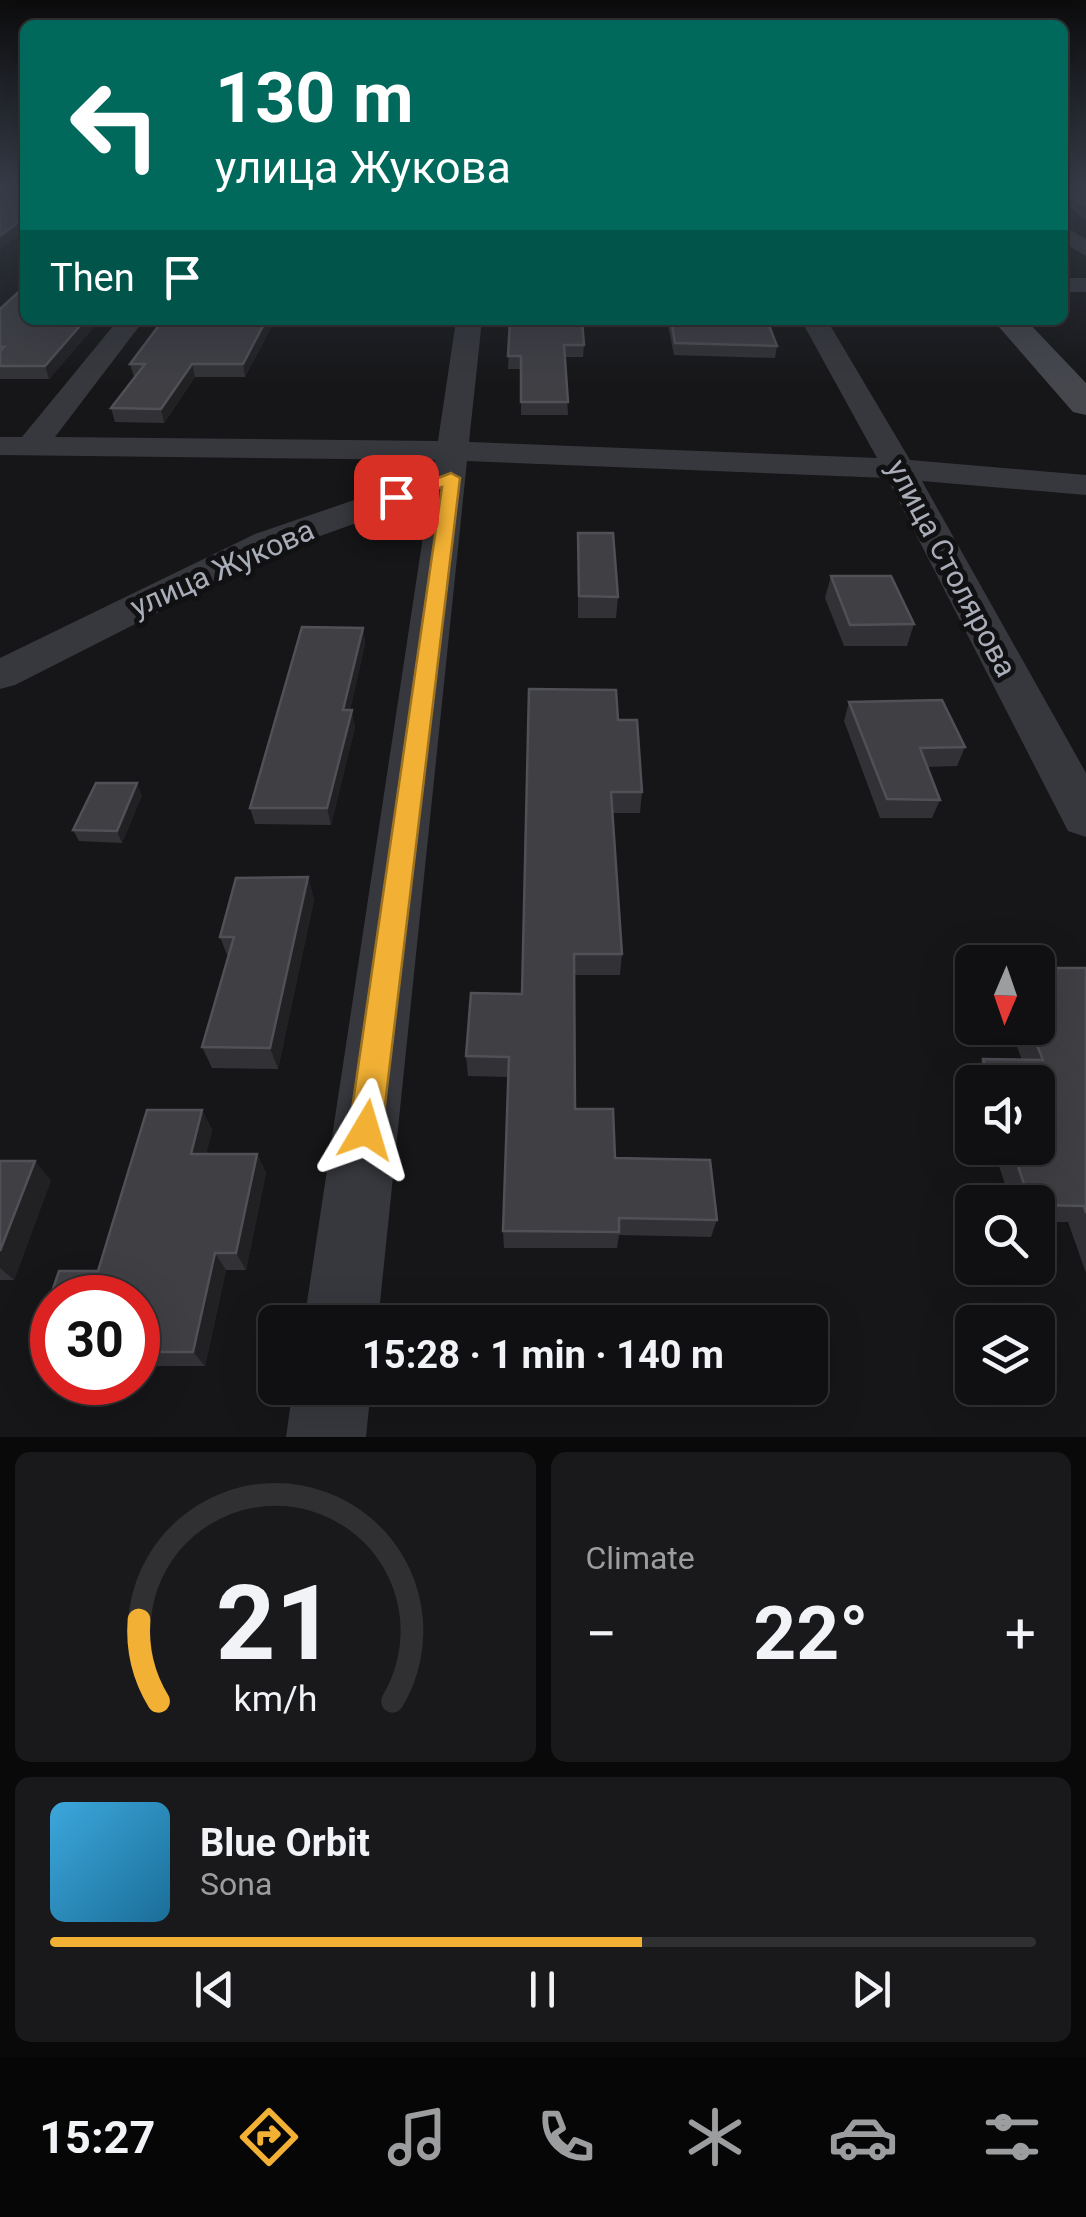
<!DOCTYPE html>
<html lang="en">
<head>
<meta charset="utf-8">
<style>
  :root { --surface:#101012; --page:#19191b; --text:#f1f3f6; --muted:#9c9d9f; --line:#303032; --accent:#f2b134 }
  body { margin:0; font-family:Roboto,sans-serif; background:var(--page); color:var(--text); height:100vh; display:flex; flex-direction:column; font-size:38px; white-space:nowrap }
  * { box-sizing:border-box; margin:0 }
  p { font-size:32px; color:var(--muted) }
  .icon { flex:none; width:55px; height:55px; fill:none; stroke:currentColor; stroke-width:2; stroke-linecap:round; stroke-linejoin:round }
  .map { position:relative; height:1437px; overflow:hidden }
  .panel { display:flex; flex-direction:column; gap:15px; padding:15px; background:#09090a; flex:1 }
  .panel>* { flex:none }
  .top-card { position:absolute; left:20px; top:20px; width:1048px; height:305px; border-radius:15px; box-shadow:0 10px 40px #0002,0 0 0 2px var(--line); background:#00695c; color:#fff; overflow:hidden }
  .needle { width:65px; rotate:182deg }
  .fabs { position:absolute; left:955px; top:945px; display:grid; gap:20px }
  .fabs a { display:grid; place-items:center; width:100px; height:100px; border-radius:15px; background:var(--surface); box-shadow:0 10px 40px #0002,0 0 0 2px var(--line); font-size:50px }
  .speed { position:absolute; left:30px; top:1275px; display:flex; gap:20px; font-size:50px; font-weight:700; text-align:center }
  .speed>* { display:grid; place-content:center; width:130px; height:130px; border-radius:50%; background:var(--surface); box-shadow:0 10px 40px #0002,0 0 0 2px var(--line); line-height:1 }
  .speed .limit { border:15px solid #d22; background:#fff; color:#111 }
  .pin { position:absolute; display:grid; place-items:center; width:85px; height:85px; color:#fff; margin:-42px; border-radius:20px; box-shadow:0 5px 15px #0006 }
  .me { position:absolute; width:110px; margin:-55px; rotate:7deg; stroke-linejoin:round; filter:drop-shadow(0 0 8px #0008) }
  .turn { display:flex; align-items:center; gap:35px; height:210px; padding:0 30px; font-size:45px }
  .turn .icon { width:130px; height:130px; stroke-width:2.5 }
  .turn b { display:block; font-size:70px; line-height:85px }
  .then { display:flex; align-items:center; height:95px; padding:0 30px; background:#0003; gap:20px; font-size:38px }
  .big { font-size:75px; font-weight:700; line-height:1.1 }
  .panel .widget { flex:1; display:flex; flex-direction:column; justify-content:center; gap:15px; min-width:0; padding:0 35px; border-radius:15px; background:var(--page) }
  .panel .dial { align-items:center; gap:0 }
  .dial svg { height:260px; overflow:visible; fill:none; stroke:var(--line); stroke-width:7; stroke-linecap:round; text-anchor:middle }
  .dial text { fill:var(--text); stroke:none }
  .song { display:flex; align-items:center; gap:30px }
  .cover { width:120px; height:120px; border-radius:15px; background:linear-gradient(135deg,hsl(200 70% 55%),hsl(200 70% 35%)) }
  .played { height:10px; border-radius:5px; background:linear-gradient(90deg,var(--accent) 60%,var(--line) 60%) }
  .keys { display:flex; justify-content:space-around; direction:ltr }
  .heat { display:flex; justify-content:space-between; align-items:center; font-size:55px; direction:ltr }
  .panel .tiles { flex:1; display:grid; gap:15px; grid-template-columns:1fr 1fr }
  .widget:last-child { grid-column:span 2 }
  .trip { position:absolute; left:258px; top:1305px; width:570px; height:100px; border-radius:15px; background:var(--surface); box-shadow:0 10px 40px #0002,0 0 0 2px var(--line); font-weight:700; line-height:100px; text-align:center }
  .tab-bar { display:flex; height:160px; justify-content:space-around; align-items:center; background:#060607; color:var(--muted) }
  .tab-bar .icon { width:70px; height:70px }
  .tab-bar .on { color:var(--accent) }
  .tab-bar b { font-size:45px; color:var(--text) }
  .map>svg:first-child { display:block }
  .lines { fill:none; stroke-linecap:round; stroke-linejoin:round }
  .minor { fill:#37383d; fill-rule:evenodd }
  .secondary { fill:#45474d; fill-rule:evenodd }
  .wall { fill:#323236 }
  .shaded-wall { fill:#212124 }
  .building { fill:#3f3f44; stroke:#4f5156; stroke-width:2.5 }
  .route { fill:#f2b134; stroke:#9d7322; stroke-width:2.5 }
  .labels { text-anchor:middle; dominant-baseline:central; stroke-width:10; stroke-linejoin:round; paint-order:stroke }
  .street-label { font-size:30px; fill:#a8adb8; stroke:#111113 }
</style>
</head>
<body>
<div class="map">
<svg width="1086" height="1437" viewBox="0 0 1086 1437">
  <rect width="100%" height="100%" fill="#161618"/>
  <g class="lines">
    <g class="minor">
      <path d="M1062,225l24,14v17l-24,-14z"/>
      <rect x="1062" y="278" width="24" height="14"/>
      <path d="M118,320h26l-89,117 383,4 18,-121h26l-13,122 408,16 -76,-138h26l83,140 176,15v20l-164,-14 164,292v64l-18,-6 -181,-353 -420,-17 -89,861h-74l125,-825 -148,53 -266,135 -15,4v-31l255,-124 178,-61 2,-13 -435,-5v-18h22z"/>
      <path d="M293,1388h78l-5,49h-80z"/>
    </g>
    <path class="secondary" d="M993,320h33l60,63v32l-13,-3z"/>
  </g>
  <g class="wall">
    <path d="M1062,184h24v36l-24,-19z"/>
    <path d="M0,309l100,11 -51,59h-49z"/>
    <path d="M275,320l-30,57h-50l-31,46 -49,-1 -4,-14 23,-31 -4,-13z"/>
    <path d="M510,320l74,25 -1,12h-18l3,58h-47v-46h-13z"/>
    <path d="M667,320h100l10,26 -2,12 -101,-3z"/>
    <path d="M578,533l40,64 -2,21h-38z"/>
    <path d="M831,576l83,48 -7,22h-63l-19,-48z"/>
    <path d="M363,628l2,16 -15,66 5,17 -24,98 -76,-1 -5,-16z"/>
    <path d="M849,702l116,45 -8,19 -30,1 13,33 -8,18h-52l-36,-97z"/>
    <path d="M618,720l24,72 -2,21h-27l9,141 -2,21h-46l1,134 40,49 102,62 -6,17 -92,-2 -2,13h-113l-1,-17 5,-154 -40,-1 -2,-20 56,-62z"/>
    <path d="M142,795l-20,48 -43,-2 -6,-11z"/>
    <path d="M308,877l6,23 -36,169 -66,-1 -10,-21 26,-90 -8,-20z"/>
    <path d="M1086,968v305l-18,-51h-30v-20h-27l-18,-54h45v-66h-65l-2,-4 12,-19 39,1 -12,-32h28z"/>
    <path d="M147,1110h55l10,20 -6,24h51l9,19 -20,97h-20l-21,96h-67v-68h-86v68h-2l-18,-15 27,-80h39z"/>
    <path d="M0,1161l51,19 -37,100h-14z"/>
  </g>
  <g class="shaded-wall">
    <path d="M25,217v14l-25,19v-14z"/>
    <path d="M85,320h15l-51,59 -4,-13z"/>
    <path d="M266,320h9l-30,57 -2,-13z"/>
    <path d="M192,364l3,13 -31,46 -3,-14z"/>
    <path d="M363,628l2,16 -19,83 -3,-17z"/>
    <path d="M352,710l3,17 -24,98 -4,-17z"/>
    <path d="M137,783l5,12 -20,48 -5,-12z"/>
    <path d="M308,877l6,23 -36,169 -8,-21z"/>
    <path d="M202,1110l10,20 -10,43 -11,-19z"/>
    <path d="M257,1154l9,19 -20,97 -10,-17z"/>
    <path d="M35,1161l16,19 -37,100 -14,-12v-17z"/>
    <path d="M215,1253l11,17 -21,96 -12,-14z"/>
  </g>
  <g class="building">
    <path d="M0,184h25v33l-25,19z"/>
    <path d="M1062,184h24v22l-24,-18z"/>
    <path d="M25,286v34h60l-40,46h-45v-15l4,-4h-4v-38z"/>
    <path d="M163,320h103l-23,44h-51l-31,45 -50,-1 34,-44h-15z"/>
    <path d="M510,320h72l2,25h-20l4,57h-47v-46h-13z"/>
    <path d="M671,320h96l10,26 -102,-3z"/>
    <path d="M578,533h35l5,64 -39,-1z"/>
    <path d="M831,576h60l23,48 -64,1z"/>
    <path d="M302,627l61,1 -20,82h9l-25,98h-77z"/>
    <path d="M529,689l87,1 2,30h19l5,72h-31l11,162h-48l1,155h38l2,49 95,2 7,60 -98,-2v14l-116,-1 6,-174 -43,-1 5,-63 51,1z"/>
    <path d="M942,700l23,47 -45,1 20,52 -53,-1 -38,-97z"/>
    <path d="M96,783h41l-20,48 -44,-1z"/>
    <path d="M308,877l-38,171 -68,-1 32,-110h-14l16,-59z"/>
    <path d="M1038,968h48v245l-2,-7 -46,-1v-3h-8l-18,-54h26v-66h-48l-7,-23 60,1 -13,-32h8z"/>
    <path d="M147,1110h55l-11,44h66l-21,99h-21l-22,99h-55v-54h-86v53h-20l27,-80h39z"/>
    <path d="M0,1161h35l-35,90z"/>
  </g>
  <linearGradient id="sky" x2="0" y2="1"><stop stop-color="#0c0c0d"/><stop offset="0.48" stop-color="#363c48"/><stop offset="1" stop-color="#363c48" stop-opacity="0"/></linearGradient>
  <rect width="1086" height="385" fill="url(#sky)"/>
  <path class="route" d="M451,473l9,5 -78,652 -5,12 -11,5 -12,-5 -5,-12 93,-643 -46,15 -8,-5z"/>
  <g class="labels">
    <g class="street-label">
      <text transform="translate(222 568) rotate(-24)">улица Жукова</text>
      <text transform="translate(952 568) rotate(62)">улица Столярова</text>
    </g>
  </g>
</svg>
<div class="fabs">
<a><svg class="needle" viewBox="-14 -14 28 28"><path d="M0-13l5 13h-10z" fill="#e53935"/><path d="M0 13l5-13h-10z" fill="#9c9d9f"/></svg></a>
<a><svg class="icon" aria-label="sound" viewBox="0 0 24 24"><path d="M4 9h4l5-4v14l-5-4H4zM17 9q2 3 0 6"/></svg></a>
<a><svg class="icon" aria-label="search" viewBox="0 0 24 24"><circle cx="10" cy="10" r="6"/><path d="M15 15l6 6"/></svg></a>
<a><svg class="icon" aria-label="layers" viewBox="0 0 24 24"><path d="M12 4l9 5-9 5-9-5zM3 14l9 5 9-5"/></svg></a>
</div>
<div class="speed"><div class="limit">30</div></div>
<div class="pin" style="left:396px;top:497px;background:#d93025"><svg class="icon" aria-label="arrive" viewBox="0 0 24 24"><path d="M6 21V4h12l-3 4 3 4H6"/></svg></div>
<svg class="me" style="left:366px;top:1130px" viewBox="-20 -20 40 40"><path d="M0-17L14 15 0 8-14 15z" fill="#f2b134" stroke="#fff" stroke-width="4"/></svg>
<div class="trip">15:28 · 1 min · 140 m</div>
<div class="top-card">
<div class="turn"><svg class="icon" aria-label="left" viewBox="0 0 24 24"><path d="M17 20v-9H6M10 6l-5 5 5 5"/></svg><div><b>130 m</b>улица Жукова</div></div>
<div class="then">Then<svg class="icon" aria-label="arrive" viewBox="0 0 24 24"><path d="M6 21V4h12l-3 4 3 4H6"/></svg></div>
</div>
</div>
<section class="panel">
<div class="tiles">
<div class="widget dial"><svg viewBox="0 0 100 80">
<path d="M14 69A42 42 0 1 1 86 69"/>
<path d="M14 69A42 42 0 0 1 8 44" stroke="#f2b134"/>
<text x="50" y="56" font-size="32" font-weight="700">21</text>
<text x="50" y="72" font-size="11">km/h</text>
</svg></div>
<div class="widget"><p>Climate</p>
<div class="heat"><a>−</a><b class="big">22°</b><a>+</a></div>
</div>
<div class="widget">
<div class="song"><i class="cover"></i><div><b>Blue Orbit</b><p>Sona</p></div></div>
<div class="played"></div>
<div class="keys"><svg class="icon" aria-label="previous" viewBox="0 0 24 24"><path d="M18 5L8 12l10 7zM5 5v14"/></svg><svg class="icon" aria-label="pause" viewBox="0 0 24 24"><path d="M8 5v14M16 5v14"/></svg><svg class="icon" aria-label="next" viewBox="0 0 24 24"><path d="M6 5l10 7-10 7zM19 5v14"/></svg></div>
</div>
</div>
</section>
<nav class="tab-bar">
<b>15:27</b>
<svg class="icon on" aria-label="directions" viewBox="0 0 24 24"><path d="M12 3l9 9-9 9-9-9zM9 14v-3h6M13 9l2 2-2 2"/></svg>
<svg class="icon" aria-label="music" viewBox="0 0 24 24"><path d="M9 18V5l10-2v13"/><circle cx="6" cy="18" r="3"/><circle cx="16" cy="16" r="3"/></svg>
<svg class="icon" aria-label="phone" viewBox="0 0 24 24"><path d="M5 4h4l2 5-3 2q2 4 5 5l2-3 5 2v4C11 20 4 13 5 4z"/></svg>
<svg class="icon" aria-label="climate" viewBox="0 0 24 24"><path d="M12 3v18M4 7l16 10M4 17L20 7"/></svg>
<svg class="icon" aria-label="car" viewBox="0 0 24 24"><path d="M5 17H2v-5l4-1 3-4h7l3 4 3 1v5h-3M9 17h6M6 11h13"/><circle cx="7" cy="17" r="2"/><circle cx="17" cy="17" r="2"/></svg>
<svg class="icon" aria-label="filters" viewBox="0 0 24 24"><path d="M4 7h16M4 17h16"/><circle cx="9" cy="7" r="2"/><circle cx="15" cy="17" r="2"/></svg>
</nav>
</body>
</html>
